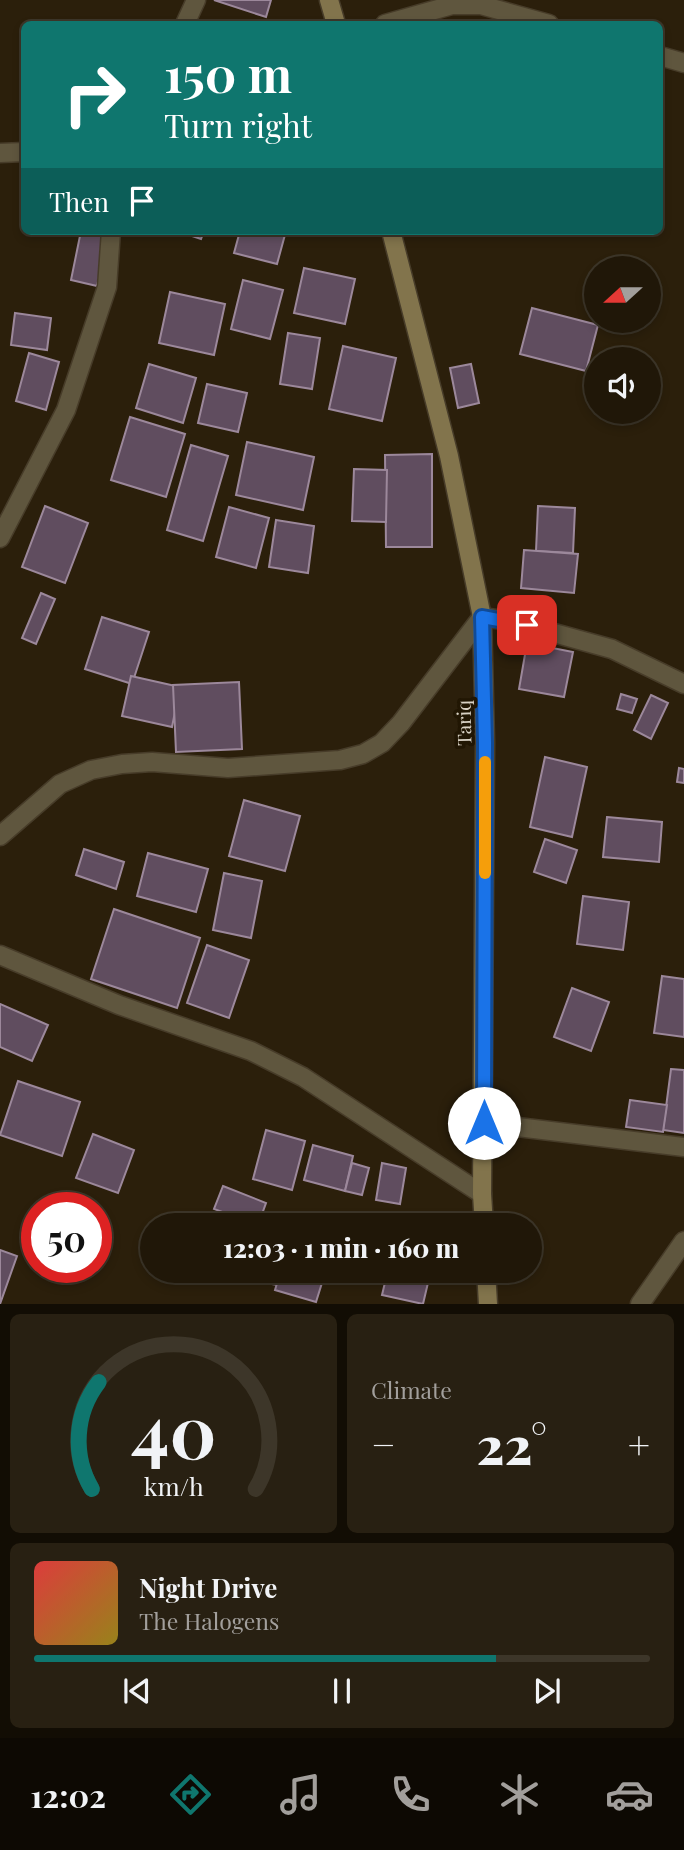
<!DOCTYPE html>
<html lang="en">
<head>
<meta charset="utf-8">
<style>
  :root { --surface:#201708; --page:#282012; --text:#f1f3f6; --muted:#a29f9c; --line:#3d3629; --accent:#0f766e }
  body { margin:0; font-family:"Playfair Display",serif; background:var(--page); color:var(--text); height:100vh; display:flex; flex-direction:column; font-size:26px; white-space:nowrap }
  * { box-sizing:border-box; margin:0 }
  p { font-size:23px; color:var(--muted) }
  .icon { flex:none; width:38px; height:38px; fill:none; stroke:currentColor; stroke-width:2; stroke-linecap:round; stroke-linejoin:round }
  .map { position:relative; height:1304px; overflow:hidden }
  .side { display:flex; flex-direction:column; gap:10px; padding:10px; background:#120d04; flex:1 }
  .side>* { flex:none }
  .hud { position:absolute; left:21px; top:21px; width:642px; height:214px; border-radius:10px; box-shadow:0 4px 10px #0003,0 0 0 2px var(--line); background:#0f766e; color:#fff; overflow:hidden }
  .needle { width:46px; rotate:249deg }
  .fabs { position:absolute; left:584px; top:256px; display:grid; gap:14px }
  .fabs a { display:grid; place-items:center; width:77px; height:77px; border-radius:50%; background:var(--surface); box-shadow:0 4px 10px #0003,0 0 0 2px var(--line); font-size:35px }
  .speed { position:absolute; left:21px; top:1192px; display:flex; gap:14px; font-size:35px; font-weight:700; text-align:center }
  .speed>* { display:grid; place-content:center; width:91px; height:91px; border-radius:50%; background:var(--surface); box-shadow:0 4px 10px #0003,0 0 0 2px var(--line); line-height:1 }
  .speed .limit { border:10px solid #d22; background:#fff; color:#111 }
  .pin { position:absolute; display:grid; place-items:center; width:60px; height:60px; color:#fff; margin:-30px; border-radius:14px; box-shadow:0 4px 10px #0006 }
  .me { position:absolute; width:77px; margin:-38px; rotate:0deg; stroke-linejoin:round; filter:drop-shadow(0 0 5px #0008) }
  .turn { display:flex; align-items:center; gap:24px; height:147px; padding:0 28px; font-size:32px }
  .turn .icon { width:91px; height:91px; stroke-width:2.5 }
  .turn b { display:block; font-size:49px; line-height:60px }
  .then { display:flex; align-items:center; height:66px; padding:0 28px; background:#0003; gap:14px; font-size:26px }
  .big { font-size:52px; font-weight:800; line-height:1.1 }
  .side .widget { flex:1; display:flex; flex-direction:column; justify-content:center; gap:10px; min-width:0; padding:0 24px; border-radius:10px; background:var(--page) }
  .side .dial { align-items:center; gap:0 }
  .dial svg { height:182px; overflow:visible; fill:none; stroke:var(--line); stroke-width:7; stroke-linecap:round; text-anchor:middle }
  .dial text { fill:var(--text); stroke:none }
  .song { display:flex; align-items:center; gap:21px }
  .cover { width:84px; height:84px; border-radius:10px; background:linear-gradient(135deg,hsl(0 70% 55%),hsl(50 70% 35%)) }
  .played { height:7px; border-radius:4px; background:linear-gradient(90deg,var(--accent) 75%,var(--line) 75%) }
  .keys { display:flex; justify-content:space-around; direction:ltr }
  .heat { display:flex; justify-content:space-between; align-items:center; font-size:38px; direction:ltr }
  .side .tiles { flex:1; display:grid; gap:10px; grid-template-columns:1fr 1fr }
  .widget:last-child { grid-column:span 2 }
  .trip { position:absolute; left:140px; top:1213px; width:402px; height:70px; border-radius:35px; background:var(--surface); box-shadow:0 4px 10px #0003,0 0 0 2px var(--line); font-weight:800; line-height:70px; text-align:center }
  .menu { display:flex; height:112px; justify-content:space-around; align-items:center; background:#0d0903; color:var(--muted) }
  .menu .icon { width:49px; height:49px }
  .menu .selected { color:var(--accent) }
  .menu b { font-size:32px; color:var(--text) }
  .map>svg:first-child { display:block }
  .building { fill:#604d5f; stroke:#9c889b; stroke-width:2 }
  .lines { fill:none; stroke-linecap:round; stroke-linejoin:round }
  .minor-casing { stroke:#473c29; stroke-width:21 }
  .secondary-casing { stroke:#473c29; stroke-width:21 }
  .minor { stroke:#5f563e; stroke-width:18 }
  .secondary { stroke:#82744c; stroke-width:18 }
  .route-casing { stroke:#114b97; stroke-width:18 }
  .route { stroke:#1a73e8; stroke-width:12 }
  .slow { stroke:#f59e0b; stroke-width:12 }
  .labels { text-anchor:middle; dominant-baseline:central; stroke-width:7; stroke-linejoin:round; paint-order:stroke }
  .street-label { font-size:19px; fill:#d9d2c5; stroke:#211603 }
</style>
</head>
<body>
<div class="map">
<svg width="684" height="1304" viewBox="0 0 684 1304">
  <rect width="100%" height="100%" fill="#2b1f0b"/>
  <g class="building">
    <path d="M214,0h57l-5,17z"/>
    <path d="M81,231l27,5 -11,50 -26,-6z"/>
    <path d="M177,231h27l-3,8z"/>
    <path d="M240,231h46l-9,33 -43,-11z"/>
    <path d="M304,268l51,11 -10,45 -51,-11z"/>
    <path d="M243,280l40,10 -13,49 -39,-10z"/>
    <path d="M170,292l55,12 -11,51 -55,-12z"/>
    <path d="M532,308l66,17 -12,46 -66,-17z"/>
    <path d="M15,313l36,5 -4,32 -36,-5z"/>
    <path d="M288,333l32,5 -8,51 -32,-5z"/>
    <path d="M343,346l53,12 -14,63 -53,-12z"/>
    <path d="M29,353l30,9 -13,48 -30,-9z"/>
    <path d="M149,364l47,14 -13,45 -47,-15z"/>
    <path d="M471,364l8,39 -21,5 -8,-40z"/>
    <path d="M207,384l40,9 -9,39 -40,-9z"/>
    <path d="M130,417l55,17 -19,63 -55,-17z"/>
    <path d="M247,442l67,15 -11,53 -67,-15z"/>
    <path d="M191,445l37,11 -25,85 -36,-11z"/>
    <path d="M432,454v93h-46l-1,-92z"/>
    <path d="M354,469l33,1 -1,52 -34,-1z"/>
    <path d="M45,506l43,17 -23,60 -43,-16z"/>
    <path d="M538,506l37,2 -2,45 -37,-2z"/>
    <path d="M229,507l40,11 -13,50 -40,-11z"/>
    <path d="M276,520l38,6 -6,47 -39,-6z"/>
    <path d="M524,550l54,4 -4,39 -53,-5z"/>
    <path d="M41,593l14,6 -19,45 -14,-6z"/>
    <path d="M102,617l47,15 -17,52 -47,-15z"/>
    <path d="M527,643l46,9 -9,45 -45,-8z"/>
    <path d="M131,676l49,11 -8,40 -50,-11z"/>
    <path d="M239,682l3,67 -66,3 -3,-67z"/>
    <path d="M621,694l16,5 -5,14 -15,-4z"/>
    <path d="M651,695l17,8 -17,36 -17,-9z"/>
    <path d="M545,757l42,10 -15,70 -42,-10z"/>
    <path d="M679,768l5,1v14l-7,-1z"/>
    <path d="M244,800l56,16 -15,55 -56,-15z"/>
    <path d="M607,817l55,5 -3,40 -56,-5z"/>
    <path d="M545,839l32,11 -11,33 -32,-11z"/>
    <path d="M84,849l40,13 -8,27 -40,-14z"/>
    <path d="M148,853l60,16 -12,43 -59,-16z"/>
    <path d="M224,873l38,8 -11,57 -38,-8z"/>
    <path d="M583,896l46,6 -6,48 -46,-6z"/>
    <path d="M114,909l86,29 -23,70 -86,-29z"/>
    <path d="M207,945l42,15 -20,58 -42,-15z"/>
    <path d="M662,976l22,3v58l-30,-4z"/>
    <path d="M572,988l37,14 -18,49 -37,-14z"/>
    <path d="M0,1004l48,21 -16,36 -32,-14z"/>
    <path d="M671,1069l13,1v63l-21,-3z"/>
    <path d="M18,1081l62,21 -18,54 -62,-21z"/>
    <path d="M630,1100l37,5 -4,27 -37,-5z"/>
    <path d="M266,1130l39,11 -13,49 -39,-11z"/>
    <path d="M93,1134l41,16 -16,43 -42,-15z"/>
    <path d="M313,1145l40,11 -8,35 -41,-11z"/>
    <path d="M352,1163l17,5 -7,27 -17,-4z"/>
    <path d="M382,1163l24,5 -6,36 -24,-4z"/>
    <path d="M223,1186l43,17 -8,22 -44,-16z"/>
    <path d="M0,1250l17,6 -17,48z"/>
    <path d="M220,1270h60l-2,15 -59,-10z"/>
    <path d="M281,1270h45l-10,32 -41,-12z"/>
    <path d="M388,1270h43l-8,34 -41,-9z"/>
  </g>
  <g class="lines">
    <g class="minor-casing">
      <g id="minor">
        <path d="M185,24l11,-24"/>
        <path d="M385,24l67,-19h29l68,19"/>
        <path d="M660,56l24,7"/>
        <path d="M0,153l24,-1"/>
        <path d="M0,538l66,-128 41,-123 4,-56"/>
        <path d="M0,836l60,-52 31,-14 31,-6 30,-2 76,6 112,-8 23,-6 19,-11 19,-20 81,-106 28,4 102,28 72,35"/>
        <path d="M0,955l119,50 132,46 52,26 179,117"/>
        <path d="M484,1123l200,24"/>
        <path d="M640,1304l44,-63"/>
      </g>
    </g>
    <g class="secondary-casing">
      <g id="secondary">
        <path d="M329,0l7,24"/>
        <path d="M391,231l58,225 33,161 3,126 -3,451 2,31"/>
        <path d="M486,1270l2,34"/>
      </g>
    </g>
    <use href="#minor" class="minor"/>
    <use href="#secondary" class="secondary"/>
  </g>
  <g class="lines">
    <g class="route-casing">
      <path id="route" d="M484,1123l1,-380 -3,-126 45,8"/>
    </g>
    <use href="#route" class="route"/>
    <path class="slow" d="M485,873v-111"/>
  </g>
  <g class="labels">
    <g class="street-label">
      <text transform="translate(463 723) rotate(-91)">Tariq</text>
    </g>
  </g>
</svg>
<div class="fabs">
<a><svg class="needle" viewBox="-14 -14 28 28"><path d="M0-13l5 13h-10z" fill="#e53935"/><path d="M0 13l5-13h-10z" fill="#a29f9c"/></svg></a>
<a><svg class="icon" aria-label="sound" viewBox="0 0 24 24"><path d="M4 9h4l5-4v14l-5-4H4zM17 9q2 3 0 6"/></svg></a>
</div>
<div class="speed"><div class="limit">50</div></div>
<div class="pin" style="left:527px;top:625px;background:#d93025"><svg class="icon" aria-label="arrive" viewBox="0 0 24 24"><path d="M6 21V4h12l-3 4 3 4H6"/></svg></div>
<svg class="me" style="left:484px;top:1123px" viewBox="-20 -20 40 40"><circle r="19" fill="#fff"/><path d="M0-13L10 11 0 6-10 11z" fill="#1a73e8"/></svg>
<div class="trip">12:03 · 1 min · 160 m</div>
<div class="hud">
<div class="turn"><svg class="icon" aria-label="right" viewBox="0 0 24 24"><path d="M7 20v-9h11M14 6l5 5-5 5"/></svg><div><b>150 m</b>Turn right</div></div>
<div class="then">Then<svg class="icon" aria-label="arrive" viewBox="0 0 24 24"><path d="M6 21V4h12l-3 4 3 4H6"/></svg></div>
</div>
</div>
<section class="side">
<div class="tiles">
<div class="widget dial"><svg viewBox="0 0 100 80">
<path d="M14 69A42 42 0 1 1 86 69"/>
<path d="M14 69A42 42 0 0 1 17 22" stroke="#0f766e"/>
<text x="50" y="56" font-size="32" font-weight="700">40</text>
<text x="50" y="72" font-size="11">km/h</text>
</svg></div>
<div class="widget"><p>Climate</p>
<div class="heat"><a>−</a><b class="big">22°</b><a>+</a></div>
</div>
<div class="widget">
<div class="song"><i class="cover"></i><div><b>Night Drive</b><p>The Halogens</p></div></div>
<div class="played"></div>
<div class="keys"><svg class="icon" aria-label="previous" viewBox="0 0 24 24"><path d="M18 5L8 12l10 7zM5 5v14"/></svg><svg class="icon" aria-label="pause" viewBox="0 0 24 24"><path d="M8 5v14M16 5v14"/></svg><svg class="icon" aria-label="next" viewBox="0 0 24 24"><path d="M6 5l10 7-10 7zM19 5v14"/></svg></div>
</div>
</div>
</section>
<nav class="menu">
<b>12:02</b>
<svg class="icon selected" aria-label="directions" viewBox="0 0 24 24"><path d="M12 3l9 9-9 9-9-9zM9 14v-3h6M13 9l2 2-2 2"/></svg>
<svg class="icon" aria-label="music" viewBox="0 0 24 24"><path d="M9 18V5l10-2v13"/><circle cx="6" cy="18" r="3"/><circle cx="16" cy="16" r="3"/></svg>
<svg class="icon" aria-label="phone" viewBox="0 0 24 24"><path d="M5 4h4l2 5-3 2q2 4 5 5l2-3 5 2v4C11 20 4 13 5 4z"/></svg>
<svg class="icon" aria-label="climate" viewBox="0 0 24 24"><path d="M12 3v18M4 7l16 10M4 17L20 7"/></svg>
<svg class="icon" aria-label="car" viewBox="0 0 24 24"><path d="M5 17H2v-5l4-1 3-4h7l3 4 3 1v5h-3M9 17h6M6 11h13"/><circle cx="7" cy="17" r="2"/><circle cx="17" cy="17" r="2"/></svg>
</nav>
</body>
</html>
